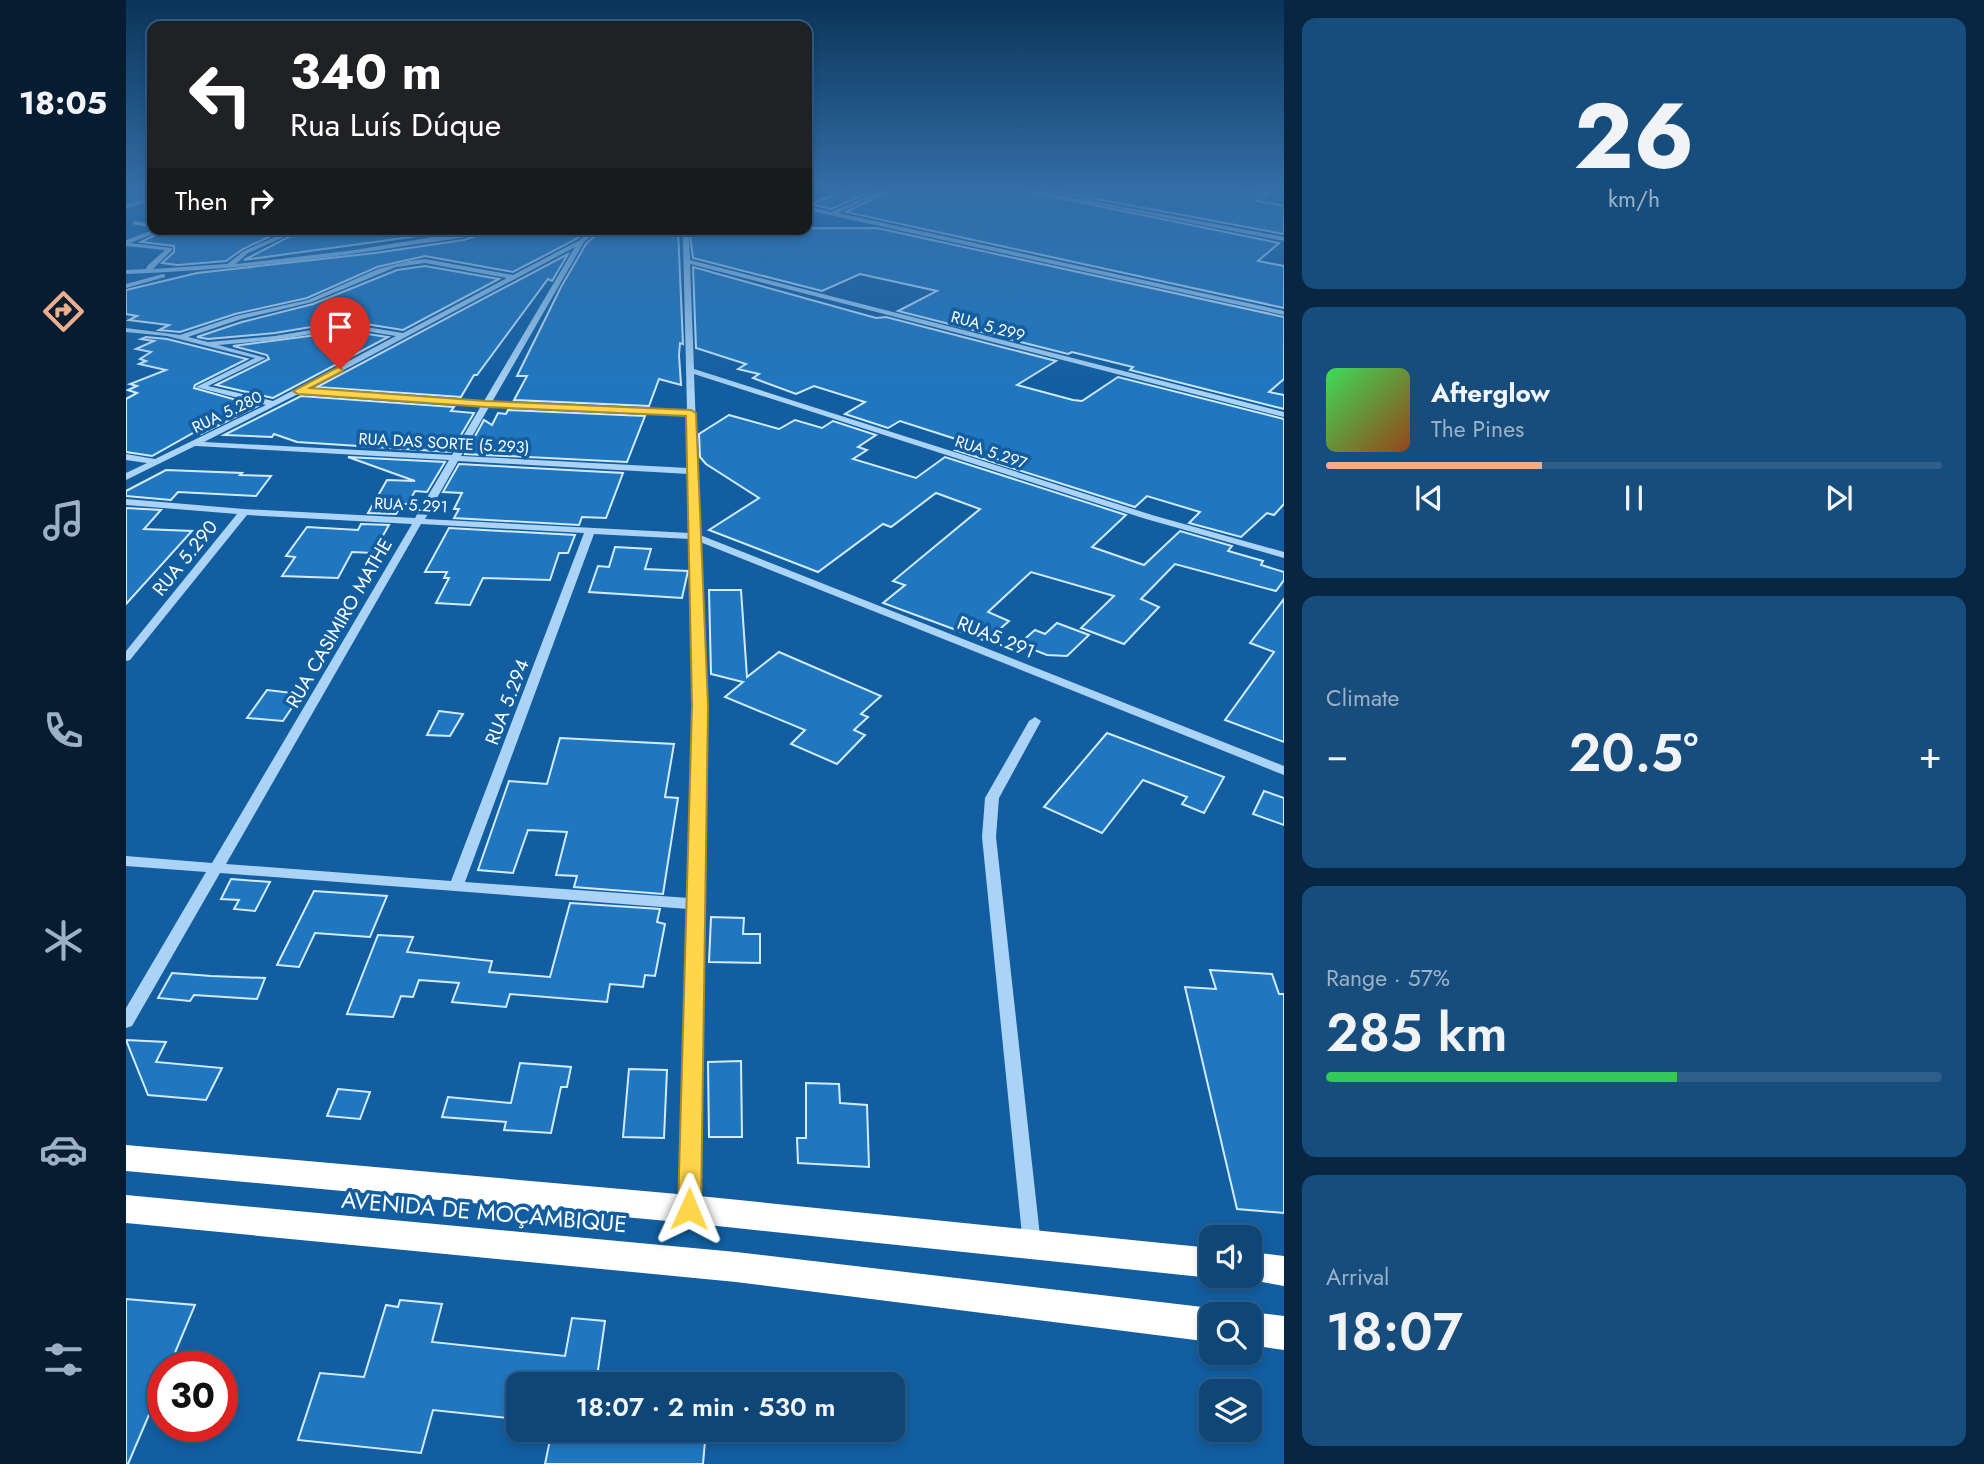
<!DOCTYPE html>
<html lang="en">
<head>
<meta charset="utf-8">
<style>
  :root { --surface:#0e4678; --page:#174d7d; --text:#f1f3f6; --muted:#9bb1c6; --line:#2e5e8a; --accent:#eead8d }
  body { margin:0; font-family:Jost,sans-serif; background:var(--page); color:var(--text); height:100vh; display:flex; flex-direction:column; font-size:26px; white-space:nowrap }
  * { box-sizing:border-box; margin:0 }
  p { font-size:23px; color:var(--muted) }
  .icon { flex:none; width:38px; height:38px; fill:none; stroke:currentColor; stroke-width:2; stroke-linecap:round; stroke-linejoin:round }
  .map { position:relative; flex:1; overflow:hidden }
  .details { display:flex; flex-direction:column; gap:18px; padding:18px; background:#082642; width:700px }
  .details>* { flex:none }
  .hud { position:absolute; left:21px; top:21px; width:665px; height:214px; border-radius:14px; box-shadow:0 4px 10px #0003,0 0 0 2px var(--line); background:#202124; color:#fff; overflow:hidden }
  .buttons { position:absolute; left:1073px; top:1225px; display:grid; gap:14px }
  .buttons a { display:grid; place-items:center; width:63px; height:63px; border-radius:14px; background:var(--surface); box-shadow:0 4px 10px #0003,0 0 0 2px var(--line); font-size:35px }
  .speed { position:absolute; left:21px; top:1351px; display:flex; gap:14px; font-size:35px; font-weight:700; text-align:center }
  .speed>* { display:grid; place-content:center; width:91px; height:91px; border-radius:50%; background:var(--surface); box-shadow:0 4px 10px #0003,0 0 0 2px var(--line); line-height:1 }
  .speed .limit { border:10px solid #d22; background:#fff; color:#111 }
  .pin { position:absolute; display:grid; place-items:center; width:60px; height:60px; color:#fff; margin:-72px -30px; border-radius:50% 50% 50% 0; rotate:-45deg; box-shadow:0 0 7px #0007 }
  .pin .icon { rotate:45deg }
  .me { position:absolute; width:77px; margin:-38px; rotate:1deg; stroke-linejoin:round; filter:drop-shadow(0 0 5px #0008) }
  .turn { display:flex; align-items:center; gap:24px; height:147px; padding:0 28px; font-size:32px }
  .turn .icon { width:91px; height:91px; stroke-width:2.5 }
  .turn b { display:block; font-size:49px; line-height:60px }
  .then { display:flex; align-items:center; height:66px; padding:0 28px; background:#0003; gap:14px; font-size:26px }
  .big { font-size:52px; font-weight:600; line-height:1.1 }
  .details .card { flex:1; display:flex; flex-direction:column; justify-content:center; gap:10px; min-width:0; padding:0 24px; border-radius:14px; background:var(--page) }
  .details .dial { align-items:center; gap:0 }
  .dial b { font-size:91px; line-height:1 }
  .song { display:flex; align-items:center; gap:21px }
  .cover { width:84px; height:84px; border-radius:10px; background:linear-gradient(135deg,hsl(130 70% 55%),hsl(20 70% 35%)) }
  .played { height:7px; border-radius:4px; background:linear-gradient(90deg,var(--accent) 35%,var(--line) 35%) }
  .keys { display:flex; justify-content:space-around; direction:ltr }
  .heat { display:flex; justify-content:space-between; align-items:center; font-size:38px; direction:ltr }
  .charge { height:10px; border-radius:5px; background:linear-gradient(90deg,#34c759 57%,var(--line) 0) }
  .trip { position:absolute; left:380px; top:1372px; width:399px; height:70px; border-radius:14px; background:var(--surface); box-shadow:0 4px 10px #0003,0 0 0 2px var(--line); font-weight:600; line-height:70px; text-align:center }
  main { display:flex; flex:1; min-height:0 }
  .tab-bar { display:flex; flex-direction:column; width:126px; justify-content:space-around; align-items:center; background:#061c30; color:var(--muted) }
  .tab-bar .icon { width:49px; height:49px }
  .tab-bar .selected { color:var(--accent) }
  .tab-bar b { font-size:32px; color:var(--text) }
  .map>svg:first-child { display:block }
  .building { fill:#2077bf; stroke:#d3ebfe; stroke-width:2 }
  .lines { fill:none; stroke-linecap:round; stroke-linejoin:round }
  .minor { fill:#aad3f5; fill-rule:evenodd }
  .highway { fill:#fff; fill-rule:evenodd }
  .route { fill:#ffd54a; stroke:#a68a30; stroke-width:2 }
  .labels { text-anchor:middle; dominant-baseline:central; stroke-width:7; stroke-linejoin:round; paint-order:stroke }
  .far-street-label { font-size:16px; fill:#fff; stroke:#125ea0 }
  .street-label { font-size:19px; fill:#fff; stroke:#125ea0 }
  .near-street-label { font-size:23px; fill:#fff; stroke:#125ea0 }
</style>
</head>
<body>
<main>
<nav class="tab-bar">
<b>18:05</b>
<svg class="icon selected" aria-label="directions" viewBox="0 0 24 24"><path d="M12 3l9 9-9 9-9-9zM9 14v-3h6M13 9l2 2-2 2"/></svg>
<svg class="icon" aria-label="music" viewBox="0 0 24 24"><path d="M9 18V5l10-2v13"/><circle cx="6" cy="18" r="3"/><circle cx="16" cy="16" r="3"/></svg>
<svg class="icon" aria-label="phone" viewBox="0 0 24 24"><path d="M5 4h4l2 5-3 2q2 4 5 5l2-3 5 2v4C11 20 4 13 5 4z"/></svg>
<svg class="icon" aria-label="climate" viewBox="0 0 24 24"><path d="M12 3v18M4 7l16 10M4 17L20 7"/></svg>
<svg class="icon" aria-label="car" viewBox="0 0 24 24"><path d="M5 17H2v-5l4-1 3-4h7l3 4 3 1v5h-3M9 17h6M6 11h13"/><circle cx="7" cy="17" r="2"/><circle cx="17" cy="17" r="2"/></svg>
<svg class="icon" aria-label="filters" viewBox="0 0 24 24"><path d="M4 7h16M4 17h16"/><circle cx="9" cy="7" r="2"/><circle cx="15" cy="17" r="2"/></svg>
</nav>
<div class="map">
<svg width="1158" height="1464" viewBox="0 0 1158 1464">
  <rect width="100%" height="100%" fill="#125ea0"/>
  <g class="building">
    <path d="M722,189h30l-47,20 -20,-5z"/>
    <path d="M767,189h122l264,54 -21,18 26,5v42l-438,-96z"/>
    <path d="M916,189h195l31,5 -11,7 27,5v28z"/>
    <path d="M751,228l407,89v62l-15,13 15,3v14l-154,-39 3,-3 -61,-15 -4,2 -170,-43 39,-20 -77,-17 -38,17 -129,-33 -4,-29z"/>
    <path d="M41,229l45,6 6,-6h68l-43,20 -17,12 -48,4 -16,-2 12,-11v-6l-33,-4z"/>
    <path d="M178,229l85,1 -3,4 54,-1 -196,27z"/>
    <path d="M370,229h92l-10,9 -65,34 -88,-16 -48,11 -70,31 -72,16 -55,18 -21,-2 10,-5 -40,-5 8,-4 -11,-2v-24l71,-17 178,-20 89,-13z"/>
    <path d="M476,229h76l5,115 -3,-1 -1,12 2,30 -22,-6 -10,27 -135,-6 13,-24h-10l44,-89 25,-43z"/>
    <path d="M442,254l-16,27 -4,-2 -71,96h-3l-13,22 -144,-10z"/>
    <path d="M299,266l74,13 -96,51 -56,-9 -72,12 -67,6 -11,-2 45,-15 71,-18 84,-34z"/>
    <path d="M567,267l183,51 10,-1 170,44 -39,24 56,15 9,1 36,-24 166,42v85l-10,11 -7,-2 -26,24 -52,-14 11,-11 -53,-16 -12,11 -180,-57 10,-8 -65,-21 -12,7 -43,-14 20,-12 -51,-16 -18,8 -43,-16 6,-4 -21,-5 8,-5 -50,-16z"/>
    <path d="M221,331l41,6 -115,61 -57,-13 53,-26 -2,-4 -34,-9z"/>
    <path d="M20,337l21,2 80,20 -52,26 -1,3 64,18 -57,28 -8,-1 -41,23 -26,-4v-53l11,-6 -9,-3 9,-4 -7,-2 36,-14 -27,-6 7,-3 -6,-2 11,-7 -15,-3 18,-8 -13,-2z"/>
    <path d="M175,396l153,11 -3,4 23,2 -23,39 -154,-10 -23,-8 -2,3 -48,-2z"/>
    <path d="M382,410l137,6 -18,46 -162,-8 19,-34 8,5 6,-12 8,1z"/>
    <path d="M603,415l50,14 16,-9 27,8 11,-7 43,14 -18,12 9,3 -14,9 63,19 29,-21 181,58 -34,32 52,18 36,-34 52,15 -4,5 35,10 -2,4 23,7v8l-8,11 -101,-27 -34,35 18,8 -35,37 -43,-16 33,-32 -83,-24 -43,40 21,9 -23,20 -103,-38 22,-18 -12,-4 87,-72 -44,-16 -45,34 -8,-3 -65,48 -109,-42 50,-32 -53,-34 -6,-7 -1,-23z"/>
    <path d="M222,457l97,5 -18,30 -12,-1 -7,13h-6l-6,10 -28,-1 19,-33 28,1z"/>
    <path d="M333,464l164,9 -17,45 -24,-1 -3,8 -125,-7 5,-9h-5l8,-16 -19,-1z"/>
    <path d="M40,470l76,3 -2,2 31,1 -15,20 -78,-4 -7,8 -45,-4v-5z"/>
    <path d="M0,508l35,2 -17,19 48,2 -66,73z"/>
    <path d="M235,524l28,1 -16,28 -21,-1 -14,26 -56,-2 13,-19 -9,-1 21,-29 51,3z"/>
    <path d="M323,528l126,7 -7,18h-9l-9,27 -67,-2 -13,27 -34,-2 13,-25h-5l3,-6h-22z"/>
    <path d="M489,547l36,2 -6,20 43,2 -6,27 -93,-6 9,-26 11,1z"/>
    <path d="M583,590h32l6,87 32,-25 102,44 -20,18 7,3 -14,13 11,5 -28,29 -46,-20 14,-14 -80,-33 18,-15 -32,-8z"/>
    <path d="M1158,599v143l-59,-22 49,-68 -24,-9z"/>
    <path d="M931,623l32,12 -22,21 -20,-1 -28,-11 16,-14 10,4z"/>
    <path d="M141,690l34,4 -18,27 -36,-3z"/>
    <path d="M313,711l24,3 -13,22 -23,-1z"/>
    <path d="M981,733l117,44 -20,36 -22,-9 5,-7 -44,-17 -41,53 -58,-26z"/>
    <path d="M434,738l114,6 -9,53 13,1 -15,96 -89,-7 3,-11 -21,-1 11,-43 -39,-2 -15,43 -35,-3 31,-89 38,3z"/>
    <path d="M1138,791l20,7v27l-31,-11z"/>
    <path d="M105,879l39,3 -15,29 -21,-2 5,-9 -18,-1z"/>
    <path d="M188,891l73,5 -17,41 -55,-4 -16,34 -22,-2z"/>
    <path d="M444,903l90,6 -3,13 8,2 -10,52 -10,-1 -2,12 -33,-3 -3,18 -97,-8 -4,13 -54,-5 7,-19 -40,-3 -6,17 -12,-1 -8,21 -46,-3 31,-79 35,2 -6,15 85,9 -3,11 61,5z"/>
    <path d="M585,917l33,1 -1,16h17v29l-51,-1z"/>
    <path d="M1084,970l62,4 7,20h5v219l-47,-4 -52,-222 31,2z"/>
    <path d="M46,973l39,3 54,2 -8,21 -63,-4 -4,6 -32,-3z"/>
    <path d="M0,1040l40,2 -10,20 66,6 -16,32 -58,-5z"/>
    <path d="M615,1061l1,76h-33l-1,-75z"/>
    <path d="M394,1063l51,4 -4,20h-6l-10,46 -47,-3 2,-8 -64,-5 6,-20 63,6z"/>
    <path d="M503,1069l38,1 -3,68 -41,-1z"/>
    <path d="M680,1083l33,1 1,19 27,2 2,62 -71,-4 -1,-25h9z"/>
    <path d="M212,1089l32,3 -10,27 -33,-3z"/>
    <path d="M0,1299l69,6 -26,62h-6v15l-35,82h-2z"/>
    <path d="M274,1300l42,4 -10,38 133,14 7,-38 33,3 -9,63h-78v35l-85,-9 -12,43 -123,-13 22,-67 44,4 22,-72 12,2z"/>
    <path d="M426,1430h154l-3,34h-158z"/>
  </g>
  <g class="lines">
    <g class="minor">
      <path d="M758,189h7l-53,24 446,98v4l-477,-105v-4l24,6z"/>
      <path d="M892,189h11l255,48v4z"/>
      <path d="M26,197v4l-26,7v-4z"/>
      <path d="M8,221l18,3v4l-20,-4z"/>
      <path d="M30,229h9l-35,14 42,5v2l-19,19 74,-5 17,-13 49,-22h9l-54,24 -12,11 119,-14 125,-21h14c-24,10 -59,12 -84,16 -95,16 -189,25 -284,29v-4l20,-1 2,-4 17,-15 -39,-4v-6z"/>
      <path d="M61,229h28v1l-3,2z"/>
      <path d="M466,229h7l-15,13 -92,160 195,8 -4,-171 -3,-10h6l3,10 1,21 594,152v5l-594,-153 4,105 458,146 132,37v6l-138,-39 -452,-145 6,161 584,231v9l-584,-233 6,164 -8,503 -3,6 -6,2 -6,-2 -3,-6 8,-300 -468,-36 -88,153 -6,2v-20l80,-136 -80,-6v-10l86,7 200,-339 -165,-9 -117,145 -4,1v-10l111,-137 -111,-9v-6l118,10 171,9 34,-58 -254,-14 -69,34v-7l21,-10 -21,-3v-6l29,5 111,-54 -70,-18 59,-29 -88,-22 -41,-4v-4l54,7 56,-19 72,-16 70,-31 31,-8 16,-2 88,16 67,-35zM449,247l-91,154 -176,-12zM299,263l82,15 -104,55 -56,-9 -72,12 -67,6 -20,-5 53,-18 71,-17 84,-35zM221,328l49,8 -123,65 -65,-15 58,-28 -48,-13 57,-5zM174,393l181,13 -29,49 -248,-13zM363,407l198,8 1,53 -227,-12zM332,461l231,13 1,59 -265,-14zM295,524l163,9 -133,348 -225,-17zM468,534l96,5 4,167 -5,192 -224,-16z"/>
      <path d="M37,274l2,1v2l-39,11v-4z"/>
      <path d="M909,717l6,4 -42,77 -3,39 45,408 -2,6 -7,3 -7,-3 -2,-6 -41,-408 3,-39 44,-77z"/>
    </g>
    <g class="highway">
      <path d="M0,1145l563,50 522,53v28h6l-6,2 -522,-55 -563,-52z"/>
      <path d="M0,1195l610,57 475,56 12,6h-12v28l-475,-60 -610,-59z"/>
      <path d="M1124,1252l34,4v30l-45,-8 11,-2z"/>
      <path d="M1124,1312l34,4v34l-34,-5v-31h-5z"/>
    </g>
  </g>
  <linearGradient id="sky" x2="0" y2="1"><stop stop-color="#0a3458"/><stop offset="0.48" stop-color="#336ea7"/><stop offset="1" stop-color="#336ea7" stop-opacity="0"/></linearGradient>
  <rect width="1158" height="394" fill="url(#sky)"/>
  <path class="route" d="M214,366l3,5 -33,17 176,13 205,9 5,3 12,293 -7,503 -3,7 -9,3 -8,-3 -3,-7 14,-503 -6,-290 -200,-9 -188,-13 -5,-3z"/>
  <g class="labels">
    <g class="far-street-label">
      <text transform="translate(862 326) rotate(15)">RUA 5.299</text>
      <text transform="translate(101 412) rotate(-26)">RUA 5.280</text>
      <text transform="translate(318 443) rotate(3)">RUA DAS SORTE (5.293)</text>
      <text transform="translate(865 452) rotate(18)">RUA 5.297</text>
      <text transform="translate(285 505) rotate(3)">RUA 5.291</text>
    </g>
    <g class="street-label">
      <text transform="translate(59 558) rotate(-51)">RUA 5.290</text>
      <text transform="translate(213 623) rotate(-60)">RUA CASIMIRO MATHE</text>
      <text transform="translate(870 637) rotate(22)">RUA5.291</text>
      <text transform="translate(381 702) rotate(-69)">RUA 5.294</text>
    </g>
    <g class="near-street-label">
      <text transform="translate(358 1212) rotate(5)">AVENIDA DE MOÇAMBIQUE</text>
    </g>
  </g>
</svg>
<div class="buttons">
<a><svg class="icon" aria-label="sound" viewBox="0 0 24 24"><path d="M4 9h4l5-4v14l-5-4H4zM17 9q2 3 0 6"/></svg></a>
<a><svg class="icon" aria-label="search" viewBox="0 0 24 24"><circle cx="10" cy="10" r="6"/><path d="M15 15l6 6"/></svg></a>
<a><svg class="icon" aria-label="layers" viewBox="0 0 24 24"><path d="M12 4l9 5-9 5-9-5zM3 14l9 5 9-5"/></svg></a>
</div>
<div class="speed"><div class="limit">30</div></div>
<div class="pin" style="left:214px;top:369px;background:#d93025"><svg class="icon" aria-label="arrive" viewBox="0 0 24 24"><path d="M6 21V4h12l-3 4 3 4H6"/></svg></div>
<svg class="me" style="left:563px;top:1209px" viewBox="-20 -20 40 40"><path d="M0-17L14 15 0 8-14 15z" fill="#ffd54a" stroke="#fff" stroke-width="4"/></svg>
<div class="trip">18:07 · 2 min · 530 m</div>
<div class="hud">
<div class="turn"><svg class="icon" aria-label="left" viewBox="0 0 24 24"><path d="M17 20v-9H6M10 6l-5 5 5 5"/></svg><div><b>340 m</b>Rua Luís Dúque</div></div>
<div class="then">Then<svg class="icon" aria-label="right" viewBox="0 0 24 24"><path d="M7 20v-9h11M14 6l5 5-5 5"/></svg></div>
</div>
</div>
<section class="details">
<div class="card dial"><b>26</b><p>km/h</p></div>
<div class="card">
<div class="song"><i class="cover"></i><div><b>Afterglow</b><p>The Pines</p></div></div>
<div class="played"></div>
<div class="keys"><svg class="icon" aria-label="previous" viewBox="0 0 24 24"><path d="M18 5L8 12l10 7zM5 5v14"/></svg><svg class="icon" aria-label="pause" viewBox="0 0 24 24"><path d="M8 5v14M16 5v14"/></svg><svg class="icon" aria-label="next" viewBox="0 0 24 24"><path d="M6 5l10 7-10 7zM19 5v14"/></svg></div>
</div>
<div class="card"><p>Climate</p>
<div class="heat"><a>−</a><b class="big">20.5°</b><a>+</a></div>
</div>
<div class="card"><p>Range · 57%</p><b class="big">285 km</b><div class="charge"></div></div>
<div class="card"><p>Arrival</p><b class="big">18:07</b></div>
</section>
</main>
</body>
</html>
